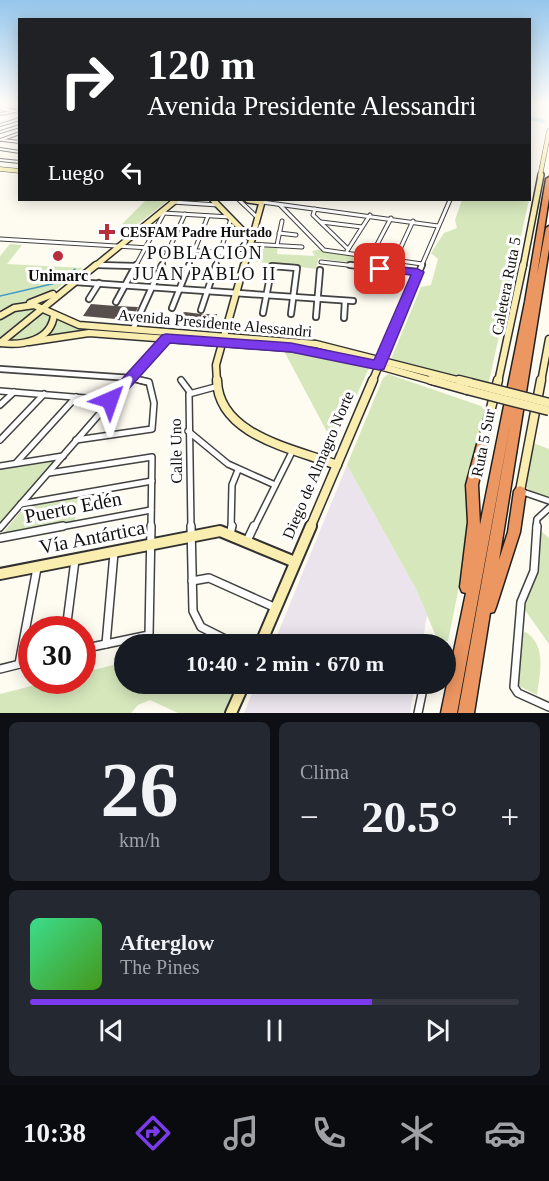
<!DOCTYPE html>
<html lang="es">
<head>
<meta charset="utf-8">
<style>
  :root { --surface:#171b24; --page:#242831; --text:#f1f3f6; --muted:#9ea1a6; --line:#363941; --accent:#7c3aed }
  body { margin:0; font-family:"Times New Roman",serif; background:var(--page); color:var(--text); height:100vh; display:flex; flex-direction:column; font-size:22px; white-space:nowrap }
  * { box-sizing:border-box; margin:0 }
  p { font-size:20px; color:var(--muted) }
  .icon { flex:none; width:33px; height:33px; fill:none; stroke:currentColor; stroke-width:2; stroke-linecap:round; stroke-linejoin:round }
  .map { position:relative; height:713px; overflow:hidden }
  .sheet { display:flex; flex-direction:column; gap:9px; padding:9px; background:#0d0f14; flex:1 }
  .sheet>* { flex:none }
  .top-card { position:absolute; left:18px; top:18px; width:513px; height:183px; border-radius:0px; box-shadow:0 3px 15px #0003; background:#202124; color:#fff; overflow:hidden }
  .speed { position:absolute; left:18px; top:616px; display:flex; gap:12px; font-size:30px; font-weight:700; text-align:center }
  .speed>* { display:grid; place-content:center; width:78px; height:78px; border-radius:50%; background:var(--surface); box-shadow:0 3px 15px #0003; line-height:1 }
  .speed .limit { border:9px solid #d22; background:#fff; color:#111 }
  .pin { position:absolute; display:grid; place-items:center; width:51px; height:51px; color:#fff; margin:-26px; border-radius:12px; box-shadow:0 3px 9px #0006 }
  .me { position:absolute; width:66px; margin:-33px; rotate:43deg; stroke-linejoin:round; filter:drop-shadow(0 0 4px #0008) }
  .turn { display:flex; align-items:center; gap:21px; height:126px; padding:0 30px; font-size:27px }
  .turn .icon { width:78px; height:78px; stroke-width:2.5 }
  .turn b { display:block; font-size:42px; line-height:51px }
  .then { display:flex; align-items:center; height:57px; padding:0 30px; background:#0003; gap:12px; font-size:22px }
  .big { font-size:45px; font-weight:700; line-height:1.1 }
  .sheet .widget { flex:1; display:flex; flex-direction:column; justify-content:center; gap:9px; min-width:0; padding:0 21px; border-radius:9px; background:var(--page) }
  .sheet .dial { align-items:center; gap:0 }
  .dial b { font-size:78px; line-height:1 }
  .song { display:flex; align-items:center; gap:18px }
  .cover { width:72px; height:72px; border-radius:9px; background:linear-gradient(135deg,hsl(150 70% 55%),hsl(100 70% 35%)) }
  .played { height:6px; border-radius:3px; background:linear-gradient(90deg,var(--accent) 70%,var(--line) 70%) }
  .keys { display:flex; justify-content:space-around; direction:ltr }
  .heat { display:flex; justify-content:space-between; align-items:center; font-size:33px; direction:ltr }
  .sheet .tiles { flex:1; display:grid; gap:9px; grid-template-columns:1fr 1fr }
  .widget:last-child { grid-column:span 2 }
  .trip { position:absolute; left:114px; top:634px; width:342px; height:60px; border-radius:30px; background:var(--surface); box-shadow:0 3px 15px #0003; font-weight:700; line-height:60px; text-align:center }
  .dock { display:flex; height:96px; justify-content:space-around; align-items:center; background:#090b0e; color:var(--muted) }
  .dock .icon { width:42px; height:42px }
  .dock .current { color:var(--accent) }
  .dock b { font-size:27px; color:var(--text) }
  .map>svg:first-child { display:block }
  .industrial { fill:#ebe4ed }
  .green { fill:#d6e7bc }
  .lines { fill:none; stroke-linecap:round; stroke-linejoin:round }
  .stream { stroke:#439bc6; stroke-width:1.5 }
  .canal { stroke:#b8e1f3; stroke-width:4 }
  .building { fill:#574f4b }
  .street-far4-casing { stroke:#424242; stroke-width:4 }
  .street-far3-casing { stroke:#424242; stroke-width:5 }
  .street-far2-casing { stroke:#424242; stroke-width:8 }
  .street-far1-casing { stroke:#424242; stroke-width:8 }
  .street-casing { stroke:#424242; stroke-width:10 }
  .secondary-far4-casing { stroke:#313131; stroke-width:5 }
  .secondary-far3-casing { stroke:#313131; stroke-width:8 }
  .secondary-far2-casing { stroke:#313131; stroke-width:9 }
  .secondary-far1-casing { stroke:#313131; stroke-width:11 }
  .secondary-casing { stroke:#313131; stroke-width:14 }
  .highway-casing { stroke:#202020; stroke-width:3 }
  .street-far4 { stroke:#fff; stroke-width:2 }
  .street-far3 { stroke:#fff; stroke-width:3 }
  .street-far2 { stroke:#fff; stroke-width:4.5 }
  .street-far1 { stroke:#fff; stroke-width:5 }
  .street { stroke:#fff; stroke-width:7 }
  .secondary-far4 { stroke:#faedb0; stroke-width:4 }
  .secondary-far3 { stroke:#faedb0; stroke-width:5 }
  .secondary-far2 { stroke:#faedb0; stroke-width:6 }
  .secondary-far1 { stroke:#faedb0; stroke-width:8 }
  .secondary { stroke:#faedb0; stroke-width:10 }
  .highway { fill:#ec9661; fill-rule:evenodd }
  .secondary-bridge-casing { stroke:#313131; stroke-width:11; stroke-linecap:butt }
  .secondary-bridge { stroke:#faedb0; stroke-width:8 }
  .route { fill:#7c3aed; stroke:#51269a; stroke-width:1.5 }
  .poi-dot { fill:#b82e3e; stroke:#fff; stroke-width:2 }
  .labels { text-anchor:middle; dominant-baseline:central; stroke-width:6; stroke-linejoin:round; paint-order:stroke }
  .far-poi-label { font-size:14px; font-weight:bold; fill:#0f0f0f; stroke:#fff; text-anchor:start }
  .poi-label { font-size:16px; font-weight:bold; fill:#0f0f0f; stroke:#fff }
  .street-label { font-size:16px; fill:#0f0f0f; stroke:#fff }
  .neighbourhood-label { font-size:18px; letter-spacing:1.5px; fill:#0f0f0f; stroke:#fff }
  .near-street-label { font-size:20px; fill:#0f0f0f; stroke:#fff }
</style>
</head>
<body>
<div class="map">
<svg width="549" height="713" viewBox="0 0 549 713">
  <rect width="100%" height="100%" fill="#fefbf1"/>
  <g class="industrial">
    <path d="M347,465l69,124 11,26 -5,30h-149z"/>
    <path d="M256,684h159l-5,29h-166z"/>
  </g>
  <g class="green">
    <path d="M146,200h23l-31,24h-16z"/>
    <path d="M462,200h67l-41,186 -97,-27 30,-72 10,-2 7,-26 -7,-6 13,-20 13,-5 -2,-8z"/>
    <path d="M10,244l12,1 -15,19 76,4 -30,24 -53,18v-54z"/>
    <path d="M254,245l24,1 -1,8 38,2 -3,-5 9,-2 2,2 66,9 -1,8 -70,-10 -1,11 -68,-8 1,-5 4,-1z"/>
    <path d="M38,307l-38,32v-20l11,-8z"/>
    <path d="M46,310l5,4v7c-12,16 -24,20 -44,20z"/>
    <path d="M57,319l24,8 139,12 -127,-9 -52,8 10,-8z"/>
    <path d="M284,351l85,17 -35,77z"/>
    <path d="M388,374l93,32 4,5 -16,63v36l-4,47 -17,84h-9l-4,-7 -19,-45 -69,-124 36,-87z"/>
    <path d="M533,443l16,6v49l-16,-5 -7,-6z"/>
    <path d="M56,460l-1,1 -55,63v-56z"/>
    <path d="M78,496l-3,25 -72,12 22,-27z"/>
    <path d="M539,529l10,9v106l-24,-34z"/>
    <path d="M526,632c21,15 14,40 11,63l-18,-9 -2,-6 6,-47z"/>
    <path d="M124,662v22l112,1 -12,28h-46l-28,-13 -12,5 -7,8h-131v-19l51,-13h31l1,-8z"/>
  </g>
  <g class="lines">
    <path class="stream" d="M0,296l56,-13 19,-14"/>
    <path class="canal" d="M530,118l13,3"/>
  </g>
  <g class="building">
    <path d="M91,304l25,2 22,1 -7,16 -6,-1 1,-2 -43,-4z"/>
    <path d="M185,312l16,2h16l-4,15 -36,-7 3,-8z"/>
  </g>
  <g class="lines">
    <g class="street-far4-casing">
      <g id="street-far4">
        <path d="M0,109l20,3"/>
        <path d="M0,114l12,-2"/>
        <path d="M0,125l20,-6"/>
        <path d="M0,132l20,-6"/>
        <path d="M0,140l20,-7"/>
        <path d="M3,140l17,2"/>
        <path d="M0,149l20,3"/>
        <path d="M0,160l20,2"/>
      </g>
    </g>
    <g class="street-far3-casing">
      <g id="street-far3">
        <path d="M239,200l19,18"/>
        <path d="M172,202l46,3"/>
        <path d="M262,202l176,24"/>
        <path d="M280,205l44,45 98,14"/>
        <path d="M315,209l-2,6 35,34"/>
        <path d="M163,213l67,4"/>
        <path d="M321,222l41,5"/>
        <path d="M279,233l17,2"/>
        <path d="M0,239l249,15"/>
        <path d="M251,244l51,3"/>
        <path d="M277,245l5,-24"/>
        <path d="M347,251l23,-36"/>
        <path d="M371,256l20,-38"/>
        <path d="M395,260l18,-39"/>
        <path d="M321,262l44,5"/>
        <path d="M96,265l39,1"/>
        <path d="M135,267l29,-54"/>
        <path d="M161,267l24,-53"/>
        <path d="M188,267l20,-51"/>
        <path d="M215,267l16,-48"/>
        <path d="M272,267h7"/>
        <path d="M421,267l29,-67"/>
      </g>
    </g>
    <g class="street-far2-casing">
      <g id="street-far2">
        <path d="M97,265l38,1"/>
        <path d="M350,265l68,7"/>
        <path d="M75,282l278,19"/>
        <path d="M89,299l10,-16"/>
        <path d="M116,302l20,-37"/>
        <path d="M172,308l17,-43"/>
        <path d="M201,310l15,-45"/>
        <path d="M263,313l9,-47 25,2 -6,46"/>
        <path d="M316,317l4,-47"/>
        <path d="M344,318l1,-17"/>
        <path d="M133,329l29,-64"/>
        <path d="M381,360l41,-95"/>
        <path d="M0,369l131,9 16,4"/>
        <path d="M128,382l38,-44"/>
      </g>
    </g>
    <g class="street-far1-casing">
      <g id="street-far1">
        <path d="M181,380l9,12"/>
        <path d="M0,391l110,9"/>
        <path d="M0,405l14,-13"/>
        <path d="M188,431l40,33 47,21"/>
        <path d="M0,440l44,-46"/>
        <path d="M76,440l76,-11 2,-26 -5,-21 -9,-2"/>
        <path d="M16,463l60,-66"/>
        <path d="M0,466l63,-10"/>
        <path d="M49,473l103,-16 -1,71"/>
        <path d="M520,491l29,10"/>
        <path d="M21,504l131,-23"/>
        <path d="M0,528l129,-148"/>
        <path d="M55,528l96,-18"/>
        <path d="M191,528l-2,-134 26,-7"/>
        <path d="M231,528l1,-43 6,-15"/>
        <path d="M254,528l39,-78"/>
        <path d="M536,528l1,-9 12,-11"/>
      </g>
    </g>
    <g class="street-casing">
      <g id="street">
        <path d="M191,526l2,85 8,16 36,18"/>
        <path d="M537,526l-3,45 -13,31 -7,85 4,6 31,14"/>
        <path d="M230,534l2,-8"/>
        <path d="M0,538l63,-12"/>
        <path d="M247,541l7,-15"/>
        <path d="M192,581l17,-3 67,30"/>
        <path d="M66,630l9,-70"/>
        <path d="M106,644l8,-91"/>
        <path d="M432,645l1,-4"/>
        <path d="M82,649l67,-14 2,-109"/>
        <path d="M19,664l18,-96"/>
        <path d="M0,669l32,-8"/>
        <path d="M418,713l6,-29"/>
      </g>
    </g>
    <g class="secondary-far4-casing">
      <g id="secondary-far4">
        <path d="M0,108l20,-3"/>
        <path d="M0,169l20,2"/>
        <path d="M540,176l9,-45"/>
      </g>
    </g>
    <g class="secondary-far3-casing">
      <g id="secondary-far3">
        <path d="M213,200l39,40"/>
        <path d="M94,267l82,-67"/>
        <path d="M244,267l18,-65 -14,-2"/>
        <path d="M523,267l18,-92"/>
      </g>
    </g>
    <g class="secondary-far2-casing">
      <g id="secondary-far2">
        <path d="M30,303l23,-9"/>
        <path d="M0,316l14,-8 20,-3 45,20 237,19 149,38"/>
        <path d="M29,342l60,-9 202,15 60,10 85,24"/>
        <path d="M0,343l96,-78"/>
        <path d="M0,343c22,3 51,-2 54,-28"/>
        <path d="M217,382l-1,-17 28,-100"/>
        <path d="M372,382l8,-19"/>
        <path d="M498,382l25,-117"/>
        <path d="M541,382l8,-43"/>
      </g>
    </g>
    <g class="secondary-far1-casing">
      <g id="secondary-far1">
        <path d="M217,380c1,56 78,69 120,85"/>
        <path d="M431,380l36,10"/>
        <path d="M459,380l12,3"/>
        <path d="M482,444l16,-64"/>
        <path d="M520,491l21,-111"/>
        <path d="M310,528l63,-148"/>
      </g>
    </g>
    <g class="secondary-casing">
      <g id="secondary">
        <path d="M0,574l220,-43 75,31"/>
        <path d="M260,645l51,-119"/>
        <path d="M231,713l13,-29"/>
      </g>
    </g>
    <g class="highway-casing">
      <path id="highway" d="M549,177v21l-12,77 9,-47 3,-2v23l-50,311 9,-28 6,-41 2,-3 4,-2 4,2 2,3 -6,41 -24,75 -2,5 -4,1 -16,100h-16l53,-293 -54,293h-16l25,-120 -4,-1 -2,-5 8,-65 -2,-37 11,-41 1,-3 4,-1 4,1 1,3 -9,41 2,40 45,-223 21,-123z"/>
    </g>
    <use href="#street-far4" class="street-far4"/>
    <use href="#street-far3" class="street-far3"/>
    <use href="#street-far2" class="street-far2"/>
    <use href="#street-far1" class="street-far1"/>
    <use href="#street" class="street"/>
    <use href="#secondary-far4" class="secondary-far4"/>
    <use href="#secondary-far3" class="secondary-far3"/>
    <use href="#secondary-far2" class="secondary-far2"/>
    <use href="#secondary-far1" class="secondary-far1"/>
    <use href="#secondary" class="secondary"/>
    <use href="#highway" class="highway"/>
    <g class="secondary-bridge-casing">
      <g id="secondary-bridge">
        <path d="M471,383l78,20"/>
        <path d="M467,390l82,21"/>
      </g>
    </g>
    <use href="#secondary-bridge" class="secondary-bridge"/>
  </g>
  <linearGradient id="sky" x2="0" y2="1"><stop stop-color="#95c6ec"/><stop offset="0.51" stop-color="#fffdf9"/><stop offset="1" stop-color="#fffdf9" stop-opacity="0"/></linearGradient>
  <rect width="549" height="204" fill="url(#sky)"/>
  <path class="route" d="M380,265l38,4 6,3 -40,97 -5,1 -88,-18 -121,-9 -55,61 -5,1 -7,-5 59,-65 4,-1 125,9 83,17 37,-85 -35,-4 -2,-2z"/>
  <g class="poi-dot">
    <path d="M104 223h6v6h6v6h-6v6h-6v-6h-6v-6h6z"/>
    <circle cx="58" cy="256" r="6"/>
  </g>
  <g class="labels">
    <g class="far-poi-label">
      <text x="120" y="232">CESFAM Padre Hurtado</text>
    </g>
    <g class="poi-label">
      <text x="58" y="275">Unimarc</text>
    </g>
    <g class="street-label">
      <text transform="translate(506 286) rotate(-79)">Caletera Ruta 5</text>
      <text transform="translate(215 323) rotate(5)">Avenida Presidente Alessandri</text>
      <text transform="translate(483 443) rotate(-79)">Ruta 5 Sur</text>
      <text transform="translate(176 451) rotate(-91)">Calle Uno</text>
      <text transform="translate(318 465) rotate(-67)">Diego de Almagro Norte</text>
    </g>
    <g class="neighbourhood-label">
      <text x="205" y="253">POBLACIÓN<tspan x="205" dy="21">JUAN PABLO II</tspan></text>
    </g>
    <g class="near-street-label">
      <text transform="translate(73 507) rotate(-11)">Puerto Edén</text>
      <text transform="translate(92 537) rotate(-11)">Vía Antártica</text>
    </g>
  </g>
</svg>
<div class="speed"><div class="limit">30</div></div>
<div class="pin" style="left:380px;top:269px;background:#d93025"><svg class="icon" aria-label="arrive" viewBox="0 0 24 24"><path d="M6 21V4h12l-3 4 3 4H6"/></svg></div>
<svg class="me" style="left:110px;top:400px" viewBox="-20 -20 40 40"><path d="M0-17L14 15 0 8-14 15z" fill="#7c3aed" stroke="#fff" stroke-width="4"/></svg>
<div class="trip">10:40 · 2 min · 670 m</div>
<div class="top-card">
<div class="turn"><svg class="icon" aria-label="right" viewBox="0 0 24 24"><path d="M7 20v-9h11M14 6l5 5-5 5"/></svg><div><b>120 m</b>Avenida Presidente Alessandri</div></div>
<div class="then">Luego<svg class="icon" aria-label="left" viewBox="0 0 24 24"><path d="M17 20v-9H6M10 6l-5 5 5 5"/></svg></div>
</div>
</div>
<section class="sheet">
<div class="tiles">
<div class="widget dial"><b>26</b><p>km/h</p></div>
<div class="widget"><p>Clima</p>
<div class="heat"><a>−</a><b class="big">20.5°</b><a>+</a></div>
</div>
<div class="widget">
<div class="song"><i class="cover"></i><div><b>Afterglow</b><p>The Pines</p></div></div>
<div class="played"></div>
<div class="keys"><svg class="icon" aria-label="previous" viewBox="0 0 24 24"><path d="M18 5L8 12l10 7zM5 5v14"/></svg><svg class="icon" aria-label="pause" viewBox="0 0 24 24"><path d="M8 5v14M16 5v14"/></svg><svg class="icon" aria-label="next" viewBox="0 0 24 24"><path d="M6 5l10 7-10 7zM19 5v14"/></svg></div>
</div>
</div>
</section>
<nav class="dock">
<b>10:38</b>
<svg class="icon current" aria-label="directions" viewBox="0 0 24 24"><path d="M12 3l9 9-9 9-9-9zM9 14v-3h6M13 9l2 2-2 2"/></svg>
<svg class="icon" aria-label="music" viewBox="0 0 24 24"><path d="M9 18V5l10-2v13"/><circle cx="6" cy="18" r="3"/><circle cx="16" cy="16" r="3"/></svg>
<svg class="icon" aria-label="phone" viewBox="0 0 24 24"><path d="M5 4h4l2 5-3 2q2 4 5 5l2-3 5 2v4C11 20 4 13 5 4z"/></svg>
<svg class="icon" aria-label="climate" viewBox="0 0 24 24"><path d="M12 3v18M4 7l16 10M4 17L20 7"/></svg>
<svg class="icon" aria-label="car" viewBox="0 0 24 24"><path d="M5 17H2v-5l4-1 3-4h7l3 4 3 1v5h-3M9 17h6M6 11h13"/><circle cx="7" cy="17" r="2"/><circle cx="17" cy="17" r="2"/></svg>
</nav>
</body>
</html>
